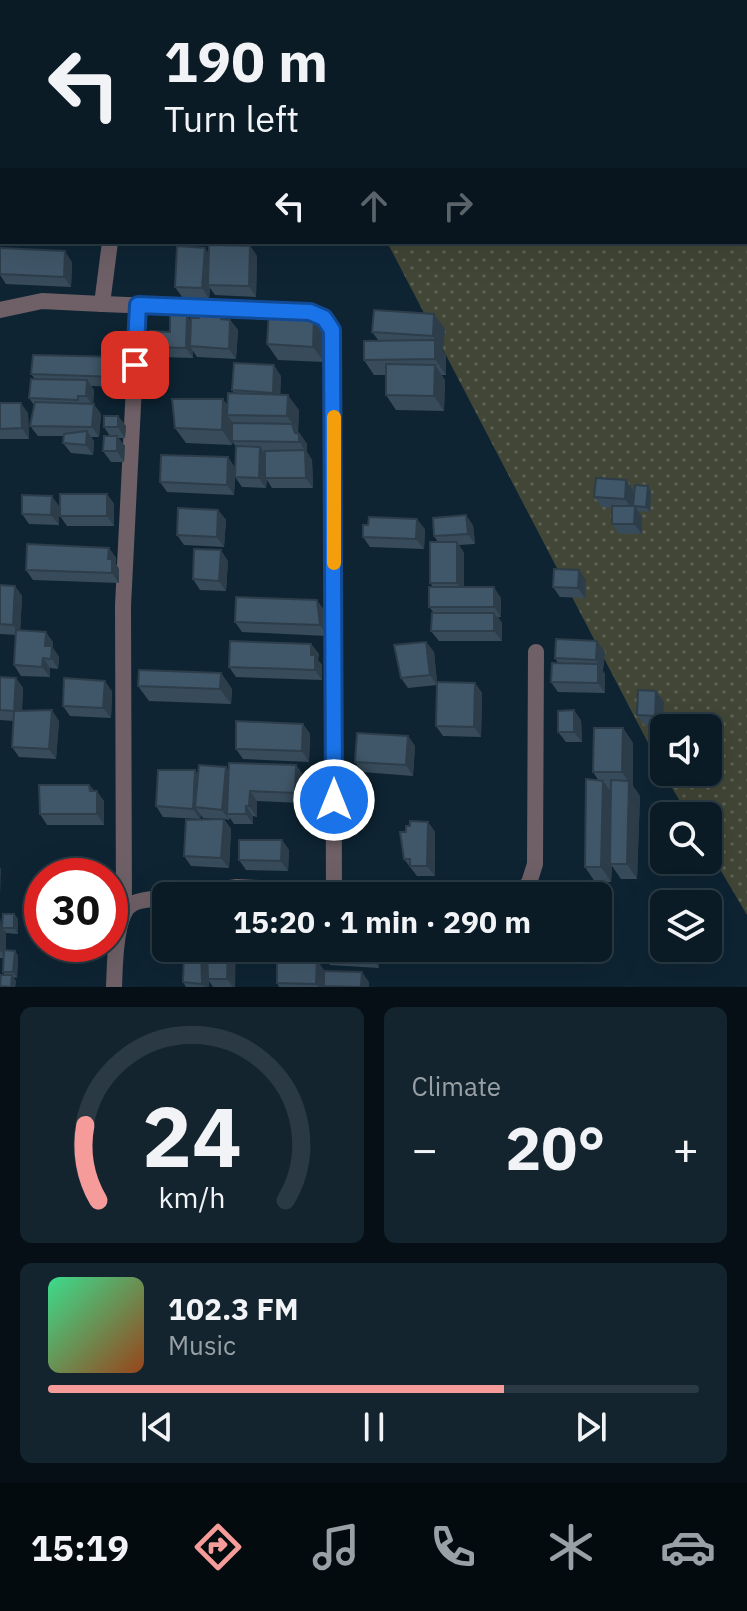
<!DOCTYPE html>
<html lang="en">
<head>
<meta charset="utf-8">
<style>
  :root { --surface:#0a1b26; --page:#13242e; --text:#f1f3f6; --muted:#99a1a7; --line:#2a3943; --accent:#f59b99 }
  body { margin:0; font-family:"IBM Plex Sans",sans-serif; background:var(--page); color:var(--text); height:100vh; display:flex; flex-direction:column; font-size:30px; white-space:nowrap }
  * { box-sizing:border-box; margin:0 }
  p { font-size:26px; color:var(--muted) }
  .icon { flex:none; width:44px; height:44px; fill:none; stroke:currentColor; stroke-width:2; stroke-linecap:round; stroke-linejoin:round }
  .map { position:relative; height:987px; overflow:hidden }
  .details { display:flex; flex-direction:column; gap:20px; padding:20px; background:#060f15; flex:1 }
  .details>* { flex:none }
  .guide { position:absolute; left:0px; top:0px; width:748px; height:244px; box-shadow:0 8px 32px #0002,0 0 0 2px var(--line); background:#0a1b26; color:var(--text); overflow:hidden }
  .controls { position:absolute; left:650px; top:714px; display:grid; gap:16px }
  .controls a { display:grid; place-items:center; width:72px; height:72px; border-radius:12px; background:var(--surface); box-shadow:0 8px 32px #0002,0 0 0 2px var(--line); font-size:40px }
  .speed { position:absolute; left:24px; top:858px; display:flex; gap:16px; font-size:40px; font-weight:700; text-align:center }
  .speed>* { display:grid; place-content:center; width:104px; height:104px; border-radius:50%; background:var(--surface); box-shadow:0 8px 32px #0002,0 0 0 2px var(--line); line-height:1 }
  .speed .limit { border:12px solid #d22; background:#fff; color:#111 }
  .pin { position:absolute; display:grid; place-items:center; width:68px; height:68px; color:#fff; margin:-34px; border-radius:16px; box-shadow:0 4px 12px #0006 }
  .me { position:absolute; width:88px; margin:-44px; rotate:0deg; stroke-linejoin:round; filter:drop-shadow(0 0 6px #0008) }
  .turn { display:flex; align-items:center; gap:28px; height:168px; padding:0 32px; font-size:36px }
  .turn .icon { width:104px; height:104px; stroke-width:2.5 }
  .turn b { display:block; font-size:56px; line-height:68px }
  .lanes { display:flex; align-items:center; height:76px; padding:0 32px; background:#0003; justify-content:center; gap:40px; direction:ltr }
  .lanes .off { opacity:.35 }
  .big { font-size:60px; font-weight:700; line-height:1.1 }
  .details .widget { flex:1; display:flex; flex-direction:column; justify-content:center; gap:12px; min-width:0; padding:0 28px; border-radius:12px; background:var(--page) }
  .details .dial { align-items:center; gap:0 }
  .dial svg { height:208px; overflow:visible; fill:none; stroke:var(--line); stroke-width:7; stroke-linecap:round; text-anchor:middle }
  .dial text { fill:var(--text); stroke:none }
  .song { display:flex; align-items:center; gap:24px }
  .cover { width:96px; height:96px; border-radius:12px; background:linear-gradient(135deg,hsl(150 70% 55%),hsl(20 70% 35%)) }
  .played { height:8px; border-radius:4px; background:linear-gradient(90deg,var(--accent) 70%,var(--line) 70%) }
  .keys { display:flex; justify-content:space-around; direction:ltr }
  .heat { display:flex; justify-content:space-between; align-items:center; font-size:44px; direction:ltr }
  .details .tiles { flex:1; display:grid; gap:20px; grid-template-columns:1fr 1fr }
  .widget:last-child { grid-column:span 2 }
  .trip { position:absolute; left:152px; top:882px; width:460px; height:80px; border-radius:12px; background:var(--surface); box-shadow:0 8px 32px #0002,0 0 0 2px var(--line); font-weight:700; line-height:80px; text-align:center }
  .tabs { display:flex; height:128px; justify-content:space-around; align-items:center; background:#040b0f; color:var(--muted) }
  .tabs .icon { width:56px; height:56px }
  .tabs .on { color:var(--accent) }
  .tabs b { font-size:36px; color:var(--text) }
  .map>svg:first-child { display:block }
  .grass { fill:url(#grass-dots); fill-rule:evenodd }
  .lines { fill:none; stroke-linecap:round; stroke-linejoin:round }
  .street { stroke:#6e6066; stroke-width:16 }
  .wall { fill:#374b5a }
  .shaded-wall { fill:#2d3d4a }
  .building { fill:#405769; stroke:#2d3d4a; stroke-width:2 }
  .route-casing { stroke:#114b97; stroke-width:20 }
  .route { stroke:#1a73e8; stroke-width:14 }
  .slow { stroke:#f59e0b; stroke-width:14 }
</style>
</head>
<body>
<div class="map">
<svg width="747" height="987" viewBox="0 0 747 987">
  <defs>
    <pattern id="grass-dots" width="8" height="8" patternUnits="userSpaceOnUse" patternTransform="scale(2)"><rect width="8" height="8" fill="#424636"/><path d="M2 2h.1M6 6h.1" fill="none" stroke="#5c6053" stroke-width="1.8" stroke-linecap="round"/></pattern>
  </defs>
  <rect width="100%" height="100%" fill="#0e2433"/>
  <g class="grass">
    <path d="M194,0h505l1,2h-504z"/>
    <path d="M746,99l1,2v814l-39,-66v-33h-19l-20,-33 -282,-541h359zM664,728h44v44h-44z"/>
  </g>
  <g class="lines">
    <g class="street">
      <path d="M113,2v-2"/>
      <path d="M102,304l208,8 14,6 8,12 2,561"/>
      <path d="M0,310l42,-9 60,3 8,-62"/>
      <path d="M178,896l59,-9 181,9"/>
      <path d="M515,896l14,-13 6,-19 1,-212"/>
      <path d="M124,911l-1,-305 15,-301"/>
      <path d="M114,987c1,-20 0,-76 20,-84 9,-4 22,-4 32,-5"/>
    </g>
  </g>
  <g class="wall">
    <path d="M387,242h28l-1,2z"/>
    <path d="M250,246l7,10 -1,41 -41,-2 -5,-7 -1,11 -27,-2 -7,-10 33,-34z"/>
    <path d="M72,262l-1,25 -65,-3 -6,-9v-1z"/>
    <path d="M187,315l4,6 8,-3 22,-3 4,4 5,1 8,10 -2,29 -39,-2 -4,-6v7l-36,-1 -7,-10 20,-15z"/>
    <path d="M307,319h7l11,15 -1,28 -46,-2 -11,-16z"/>
    <path d="M445,329l-3,22 4,4v20h-5l4,5 -1,31 -48,-1 -10,-15v-20h-12l-10,-15 15,-19 -7,-9z"/>
    <path d="M125,368l-1,19 -33,-1 3,4 -1,14 8,10 -2,23h-8l3,4 -1,14 -22,-2 -8,-10 1,-7h-26l-8,-10 4,-21 -5,-7 6,-19 -4,-5z"/>
    <path d="M281,376l-1,18 19,16 -1,21 9,13v8l5,8 1,28h-41l-5,-8 -1,8 -24,-1 -7,-10 -1,18 -67,-3 -7,-10 68,-25 7,11 1,-21 -3,-5 -1,3 -46,-2 -11,-15 52,-23 7,-12 -2,-3z"/>
    <path d="M0,403l28,10 1,26h-29z"/>
    <path d="M118,416l8,10 -1,12h-7l7,8 -1,16h-13l-8,-11 7,-15 -6,-9z"/>
    <path d="M626,480l7,10 -1,16 19,-15 -1,21 -12,-1 4,6v17h-23l-7,-10v-16l-10,-1 -8,-10z"/>
    <path d="M107,494l7,10v22h-47l-7,-10z"/>
    <path d="M59,506v19l-30,-1 -7,-10z"/>
    <path d="M218,510l8,10 -2,27 -40,-2 -7,-10z"/>
    <path d="M368,525l57,4 -1,20 -54,-2 -7,-10z"/>
    <path d="M473,525l2,19 -16,1 5,8v34l37,11v19h-3l4,6v18h-63l-8,-10 3,-18 -5,-6 4,-20 -3,-4 8,-41 -4,-6z"/>
    <path d="M109,548l7,10v6l3,5v14l-86,-3 -7,-10z"/>
    <path d="M228,561l-2,30 -26,-1 -7,-11z"/>
    <path d="M586,580l-1,18 -25,-1 -7,-10z"/>
    <path d="M0,585l15,1 7,10 -2,35 33,11v6l6,9 -1,12 -8,-1v9l-29,-1 -7,-11 2,-30 -16,-1z"/>
    <path d="M324,610l3,26 -85,-4 -7,-10z"/>
    <path d="M597,641l8,11 -2,18h-1l3,4v19l-47,-1 -7,-10 7,-19 -3,-5z"/>
    <path d="M426,642l8,10 3,30 38,1 7,10 -1,44 -38,-1 -7,-10 1,-41 -29,3 -7,-10z"/>
    <path d="M311,644l8,10 -1,6 4,5v15l-86,-3 -7,-10z"/>
    <path d="M221,673l11,16 -1,15 -82,-3 -11,-15z"/>
    <path d="M0,677l16,1 7,10 -1,23 37,10 -3,38 -37,-2 -7,-10 1,-26 -13,-1z"/>
    <path d="M112,691l-1,27 -41,-2 -7,-10z"/>
    <path d="M656,691l8,11 -2,24 -18,-1 -7,-10z"/>
    <path d="M581,720l1,22h-16l-8,-10z"/>
    <path d="M303,724l7,10 -1,28 -66,-3 -7,-10z"/>
    <path d="M623,728l10,15v43l7,10 -3,83h-16l-9,-13 -1,16h-16l-10,-15 14,-86 -6,-9z"/>
    <path d="M408,736l7,10 -2,30 -51,-4 -7,-10z"/>
    <path d="M296,765l7,10 -1,28 -45,-2v16l-4,-1v8h-19l-4,-6 -1,2 -5,-1 7,10 -2,39 -38,-2 -7,-10 38,-37 -19,-1 -2,-3 -1,4 -37,-2 -7,-11 42,-32z"/>
    <path d="M89,785l15,16v24h-57l-7,-11z"/>
    <path d="M428,822l7,10v44h-18l-13,-17 2,-27z"/>
    <path d="M282,840l7,10 -1,21 -42,-1 -7,-10z"/>
    <path d="M14,914l4,5v15l-12,-1 -4,-5z"/>
    <path d="M0,918l1,8 5,8v16l9,1 3,5 -1,22 -4,-1 3,4 -1,6 -15,-1 5,-11 -2,-3 1,-14h-4z"/>
    <path d="M207,948l28,39h-22l-4,-6v6h-23l-3,-5 24,-22z"/>
    <path d="M320,948h59v20l-49,-3 -10,-15z"/>
    <path d="M324,971l45,11v5h-90l-2,-4z"/>
  </g>
  <g class="shaded-wall">
    <path d="M0,106l2,2v33l-2,-3z"/>
    <path d="M0,195l2,3v20l-2,-3z"/>
    <path d="M250,246l7,10 -1,41 -7,-11z"/>
    <path d="M205,248l7,10 -4,27 2,3 -1,11 -7,-11z"/>
    <path d="M65,251l7,11 -1,25 -7,-10z"/>
    <path d="M304,314l10,14v-9l11,15 -1,28 -11,-15 -10,-29z"/>
    <path d="M434,314l11,15 -2,22 -10,-15z"/>
    <path d="M187,315l7,11 -4,20 3,5v7l-7,-10z"/>
    <path d="M230,320l8,10 -2,29 -7,-10z"/>
    <path d="M435,340l11,15v20l-11,-16z"/>
    <path d="M118,357l7,11 -1,19 -8,-10z"/>
    <path d="M274,365l7,11 -1,27 -7,-10z"/>
    <path d="M435,365l10,15 -1,31 -10,-15z"/>
    <path d="M87,380l7,10 -1,16 -7,-10z"/>
    <path d="M288,395l11,15 -1,21 -11,-15z"/>
    <path d="M223,399l11,15 -7,1 6,8 -1,22 -10,-15z"/>
    <path d="M21,403l7,10 1,26 -7,-11z"/>
    <path d="M94,404l7,10 -2,23 -7,-10z"/>
    <path d="M118,416l8,10 -1,12 -7,-11z"/>
    <path d="M292,424l15,20v8l5,8 1,28 -7,-10 -1,-27 -10,-18z"/>
    <path d="M87,431l7,10 -1,14 -7,-10z"/>
    <path d="M117,436l8,10 -1,16 -7,-11z"/>
    <path d="M260,447l8,10 -3,21 2,2 -1,8 -7,-10z"/>
    <path d="M228,457l7,11 -1,27 -7,-10z"/>
    <path d="M626,480l7,10 -1,19 -7,-10z"/>
    <path d="M648,486l3,5 -1,21 -4,-5z"/>
    <path d="M107,494l7,10v22l-7,-10z"/>
    <path d="M52,496l7,10v19l-8,-10z"/>
    <path d="M635,506l7,11v17l-8,-10z"/>
    <path d="M218,510l8,10 -2,27 -7,-10z"/>
    <path d="M466,515l7,10 2,19 -7,-10z"/>
    <path d="M417,519l8,10 -1,20 -8,-10z"/>
    <path d="M457,542l7,11v40l-7,-10z"/>
    <path d="M109,548l7,10v6l3,5v14l-7,-10 -4,-14z"/>
    <path d="M221,550l7,11 -2,30 -7,-10z"/>
    <path d="M579,570l7,10 -1,18 -7,-10z"/>
    <path d="M15,586l7,10 -2,39 -7,-10z"/>
    <path d="M494,587l7,11v19l-7,-10z"/>
    <path d="M317,600l7,10 3,26 -7,-11z"/>
    <path d="M494,613l8,10v18l-8,-10z"/>
    <path d="M46,632l7,10v6l6,9 -1,12 -13,-23z"/>
    <path d="M597,641l8,11 -2,18 -7,-10z"/>
    <path d="M426,642l8,10 3,33 -7,-10z"/>
    <path d="M311,644l8,10 -1,6 4,5v15l-7,-10 -4,-15z"/>
    <path d="M43,658l7,10v9l-8,-10z"/>
    <path d="M598,664l7,10v19l-7,-10z"/>
    <path d="M221,673l11,16 -1,15 -11,-15z"/>
    <path d="M16,678l7,10 -2,33 -7,-10z"/>
    <path d="M105,681l7,10 -1,27 -8,-10z"/>
    <path d="M475,683l7,10 -1,44 -7,-10z"/>
    <path d="M656,691l8,11 -2,24 -7,-10z"/>
    <path d="M52,710l7,11 -3,38 -7,-10z"/>
    <path d="M574,710l7,10 1,22 -8,-10z"/>
    <path d="M303,724l7,10 -1,28 -7,-11z"/>
    <path d="M623,728l10,15v43l7,10 -3,83 -10,-15 2,-82 -7,-10z"/>
    <path d="M408,736l7,10 -2,30 -7,-11z"/>
    <path d="M296,765l7,10 -1,28 -7,-10z"/>
    <path d="M226,767l7,10 -6,37 2,6 -7,-10z"/>
    <path d="M195,770l8,10 -8,27 6,8 -1,4 -7,-10z"/>
    <path d="M603,781l11,15 -4,68 2,2 -1,16 -10,-15z"/>
    <path d="M89,785l8,10v-4l7,10v24l-7,-11 -7,-23z"/>
    <path d="M250,791l7,10v16l-8,-11z"/>
    <path d="M246,806l7,10v8l-7,-10z"/>
    <path d="M224,819l7,10 -2,39 -8,-10z"/>
    <path d="M428,822l7,10v44l-8,-10z"/>
    <path d="M282,840l7,10 -1,21 -7,-10z"/>
    <path d="M0,867l1,2 -1,27z"/>
    <path d="M14,914l4,5v15l-4,-6z"/>
    <path d="M0,918l1,8 5,8v24l-6,-8z"/>
    <path d="M228,948h8l-1,39h-2l-6,-8z"/>
    <path d="M368,948h11v20l-11,-16z"/>
    <path d="M15,951l3,5 -1,22 -4,-6z"/>
    <path d="M201,951l7,10 1,26h-4l-3,-3z"/>
    <path d="M317,960l7,10v17h-5l-3,-3z"/>
    <path d="M362,972l7,10v5h-8z"/>
    <path d="M12,975l4,6 -1,6h-4z"/>
  </g>
  <g class="building">
    <rect x="0" y="6" width="2" height="37"/>
    <path d="M209,245l41,1 -1,40 -41,-1z"/>
    <path d="M177,246l28,2 -3,40 -27,-1z"/>
    <path d="M0,248l65,3 -1,26 -64,-3z"/>
    <path d="M374,310l60,4 -1,22 -61,-4z"/>
    <path d="M269,312l35,2 -1,4 11,1 -1,28 -46,-3z"/>
    <path d="M199,313l22,2v4l9,1 -1,29 -39,-3 1,-28h8z"/>
    <path d="M170,315h17l-1,33 -36,-1v-16l20,1z"/>
    <path d="M435,340v19l-71,1v-19z"/>
    <path d="M33,355l85,2 -2,20 -85,-3z"/>
    <path d="M234,363l40,2 -1,28 -41,-3z"/>
    <path d="M386,364l49,1 -1,31 -48,-1z"/>
    <path d="M31,379l56,1 -1,16h-8v4l-49,-2z"/>
    <path d="M228,393l60,2 -1,21 -60,-1z"/>
    <path d="M172,399h51l-1,31 -47,-2z"/>
    <path d="M35,402l59,2 -2,23 -62,-1z"/>
    <path d="M0,403h21l1,25 -22,1z"/>
    <rect x="104" y="416" width="14" height="11"/>
    <path d="M232,423l60,1 3,9 4,1v8l-67,-1z"/>
    <path d="M87,431l-1,14 -23,-2 1,-9z"/>
    <path d="M104,436h13v15h-14z"/>
    <path d="M236,446l24,1 -1,31 -24,-1z"/>
    <path d="M305,450l1,28h-41v-27z"/>
    <path d="M161,455l67,2 -1,28 -67,-3z"/>
    <path d="M596,478l30,2 -1,19 -31,-2z"/>
    <path d="M635,485l13,1 -2,21 -13,-1z"/>
    <rect x="60" y="494" width="47" height="22"/>
    <path d="M22,495l30,1 -1,19 -29,-1z"/>
    <path d="M612,506h23l-1,18h-22z"/>
    <path d="M178,508l40,2 -1,27 -40,-2z"/>
    <path d="M466,515l2,19 -34,2 -1,-18z"/>
    <path d="M369,517l48,2 -1,20 -53,-2v-12h5z"/>
    <rect x="430" y="542" width="27" height="41"/>
    <path d="M27,544l82,4 -1,11h4v14l-86,-3z"/>
    <path d="M194,549l27,1 -2,31 -26,-2z"/>
    <path d="M554,569l25,1 -1,18 -25,-1z"/>
    <path d="M0,585l15,1 -2,39 -13,-1z"/>
    <rect x="429" y="587" width="65" height="20"/>
    <path d="M236,597l81,3 3,25 -85,-3z"/>
    <path d="M432,613h62v18h-63z"/>
    <path d="M16,630l30,2 -1,14h7l-1,13 -8,-1 -1,9 -28,-2z"/>
    <path d="M556,639l41,2 -1,19 -41,-2z"/>
    <path d="M230,641l81,3v11h4v15l-86,-3z"/>
    <path d="M426,642l4,33 -29,3 -7,-33z"/>
    <path d="M552,663l46,1v19l-47,-1z"/>
    <path d="M139,670l82,3 -1,16 -82,-3z"/>
    <path d="M0,677l16,1 -2,33 -14,-1z"/>
    <path d="M64,678l41,3 -2,27 -40,-2z"/>
    <path d="M437,682l38,1 -1,44 -38,-1z"/>
    <path d="M638,690l18,1 -1,25 -18,-1z"/>
    <path d="M52,710l-3,39 -37,-2 2,-36z"/>
    <path d="M574,710v22h-16v-21z"/>
    <path d="M236,721l67,3 -1,27 -66,-2z"/>
    <path d="M594,728h29l-1,44h-29z"/>
    <path d="M357,733l51,3 -2,29 -51,-3z"/>
    <path d="M229,763l67,2 -1,28 -45,-2 -1,15h-3v8h-19z"/>
    <path d="M199,765l27,2 -4,43 -27,-3z"/>
    <path d="M158,770h37l-2,39 -37,-3z"/>
    <path d="M586,779l17,2 -2,86h-16z"/>
    <path d="M611,780l18,1 -2,83h-17z"/>
    <path d="M39,785h50l1,6h7v23h-57z"/>
    <path d="M224,819l-3,39 -37,-2 2,-36z"/>
    <path d="M410,821l18,1 -1,44h-17v-7h-6l-4,-27h6v-6h4z"/>
    <path d="M239,840h43l-1,21 -42,-1z"/>
    <path d="M3,914h11v14h-12z"/>
    <path d="M207,948h21l-1,31h-19z"/>
    <path d="M320,948h48v4l-48,-2z"/>
    <path d="M4,950l11,1 -2,21h-10z"/>
    <path d="M184,951h17l1,33 -19,-2z"/>
    <path d="M277,959l40,1 -1,24 -39,-1z"/>
    <path d="M324,971l38,1 -1,15 -37,-1z"/>
    <path d="M1,975h11l-1,12 -11,-1z"/>
  </g>
  <g class="lines">
    <g class="route-casing">
      <path id="route" d="M135,365l3,-60 172,7 14,6 8,12 2,470"/>
    </g>
    <use href="#route" class="route"/>
    <path class="slow" d="M334,417v146"/>
  </g>
</svg>
<div class="controls">
<a><svg class="icon" aria-label="sound" viewBox="0 0 24 24"><path d="M4 9h4l5-4v14l-5-4H4zM17 9q2 3 0 6"/></svg></a>
<a><svg class="icon" aria-label="search" viewBox="0 0 24 24"><circle cx="10" cy="10" r="6"/><path d="M15 15l6 6"/></svg></a>
<a><svg class="icon" aria-label="layers" viewBox="0 0 24 24"><path d="M12 4l9 5-9 5-9-5zM3 14l9 5 9-5"/></svg></a>
</div>
<div class="speed"><div class="limit">30</div></div>
<div class="pin" style="left:135px;top:365px;background:#d93025"><svg class="icon" aria-label="arrive" viewBox="0 0 24 24"><path d="M6 21V4h12l-3 4 3 4H6"/></svg></div>
<svg class="me" style="left:334px;top:800px" viewBox="-20 -20 40 40"><circle r="17" fill="#1a73e8" stroke="#fff" stroke-width="3"/><path d="M0-11L8 9 0 5-8 9z" fill="#fff"/></svg>
<div class="trip">15:20 · 1 min · 290 m</div>
<div class="guide">
<div class="turn"><svg class="icon" aria-label="left" viewBox="0 0 24 24"><path d="M17 20v-9H6M10 6l-5 5 5 5"/></svg><div><b>190 m</b>Turn left</div></div>
<div class="lanes"><svg class="icon" aria-label="left" viewBox="0 0 24 24"><path d="M17 20v-9H6M10 6l-5 5 5 5"/></svg><svg class="icon off" aria-label="ahead" viewBox="0 0 24 24"><path d="M12 20V5M6 11l6-6 6 6"/></svg><svg class="icon off" aria-label="right" viewBox="0 0 24 24"><path d="M7 20v-9h11M14 6l5 5-5 5"/></svg></div>
</div>
</div>
<section class="details">
<div class="tiles">
<div class="widget dial"><svg viewBox="0 0 100 80">
<path d="M14 69A42 42 0 1 1 86 69"/>
<path d="M14 69A42 42 0 0 1 9 40" stroke="#f59b99"/>
<text x="50" y="56" font-size="32" font-weight="700">24</text>
<text x="50" y="72" font-size="11">km/h</text>
</svg></div>
<div class="widget"><p>Climate</p>
<div class="heat"><a>−</a><b class="big">20°</b><a>+</a></div>
</div>
<div class="widget">
<div class="song"><i class="cover"></i><div><b>102.3 FM</b><p>Music</p></div></div>
<div class="played"></div>
<div class="keys"><svg class="icon" aria-label="previous" viewBox="0 0 24 24"><path d="M18 5L8 12l10 7zM5 5v14"/></svg><svg class="icon" aria-label="pause" viewBox="0 0 24 24"><path d="M8 5v14M16 5v14"/></svg><svg class="icon" aria-label="next" viewBox="0 0 24 24"><path d="M6 5l10 7-10 7zM19 5v14"/></svg></div>
</div>
</div>
</section>
<nav class="tabs">
<b>15:19</b>
<svg class="icon on" aria-label="directions" viewBox="0 0 24 24"><path d="M12 3l9 9-9 9-9-9zM9 14v-3h6M13 9l2 2-2 2"/></svg>
<svg class="icon" aria-label="music" viewBox="0 0 24 24"><path d="M9 18V5l10-2v13"/><circle cx="6" cy="18" r="3"/><circle cx="16" cy="16" r="3"/></svg>
<svg class="icon" aria-label="phone" viewBox="0 0 24 24"><path d="M5 4h4l2 5-3 2q2 4 5 5l2-3 5 2v4C11 20 4 13 5 4z"/></svg>
<svg class="icon" aria-label="climate" viewBox="0 0 24 24"><path d="M12 3v18M4 7l16 10M4 17L20 7"/></svg>
<svg class="icon" aria-label="car" viewBox="0 0 24 24"><path d="M5 17H2v-5l4-1 3-4h7l3 4 3 1v5h-3M9 17h6M6 11h13"/><circle cx="7" cy="17" r="2"/><circle cx="17" cy="17" r="2"/></svg>
</nav>
</body>
</html>
